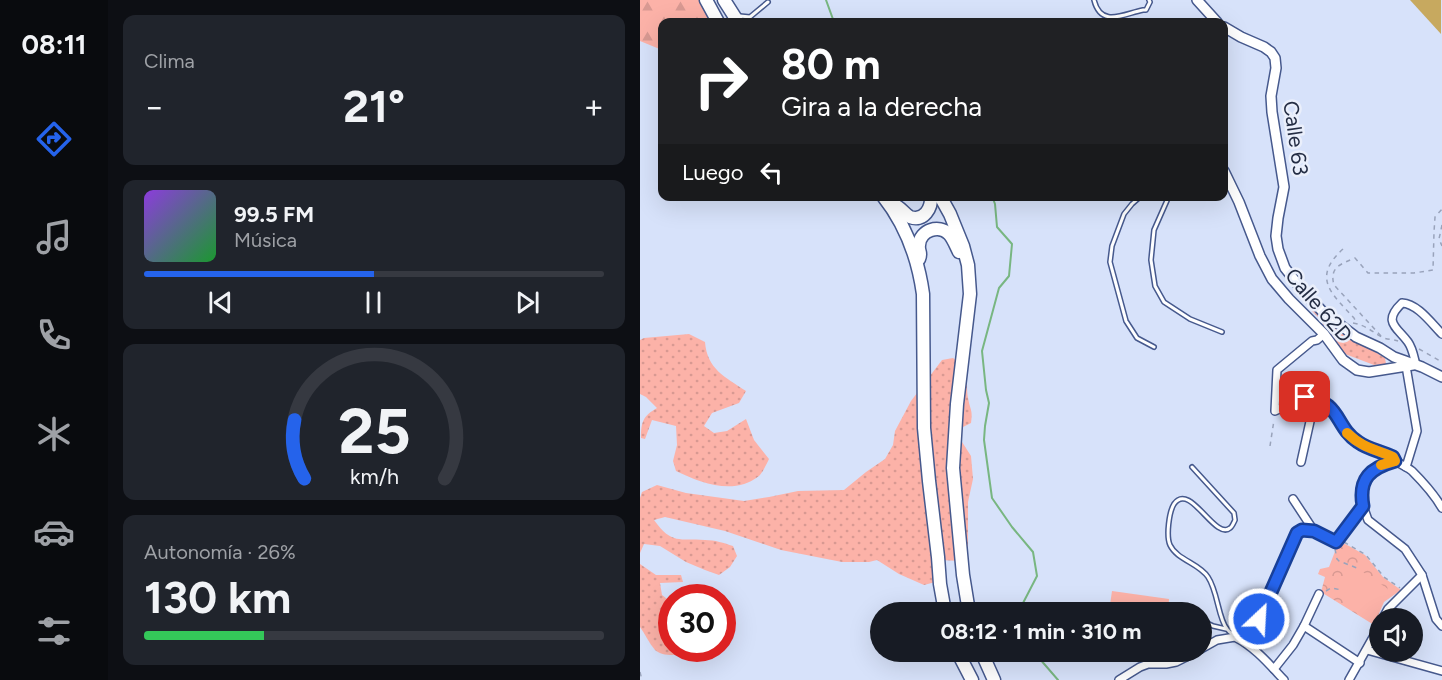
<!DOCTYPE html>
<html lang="es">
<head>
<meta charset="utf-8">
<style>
  :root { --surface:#171b24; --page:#20242c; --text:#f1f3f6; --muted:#9ea1a6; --line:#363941; --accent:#2563eb }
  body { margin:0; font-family:Figtree,sans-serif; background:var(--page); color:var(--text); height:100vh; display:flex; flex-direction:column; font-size:22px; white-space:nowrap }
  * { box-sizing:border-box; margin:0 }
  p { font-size:20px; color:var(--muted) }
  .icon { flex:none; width:33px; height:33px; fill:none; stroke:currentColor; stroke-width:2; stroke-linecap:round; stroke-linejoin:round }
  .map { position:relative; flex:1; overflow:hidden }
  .panel { display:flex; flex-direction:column; gap:15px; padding:15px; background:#0d0f14; width:532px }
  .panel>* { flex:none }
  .guide { position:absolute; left:18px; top:18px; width:570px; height:183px; border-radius:12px; box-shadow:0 6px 24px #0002; background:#202124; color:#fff; overflow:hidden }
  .buttons { position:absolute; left:729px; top:608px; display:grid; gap:12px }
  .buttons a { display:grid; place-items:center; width:54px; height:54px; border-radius:50%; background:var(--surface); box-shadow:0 6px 24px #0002; font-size:30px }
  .speed { position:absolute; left:18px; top:584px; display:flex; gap:12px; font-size:30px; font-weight:700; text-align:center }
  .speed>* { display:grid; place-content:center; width:78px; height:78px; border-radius:50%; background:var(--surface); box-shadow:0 6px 24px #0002; line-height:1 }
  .speed .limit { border:9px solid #d22; background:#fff; color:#111 }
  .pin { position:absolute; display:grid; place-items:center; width:51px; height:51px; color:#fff; margin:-26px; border-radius:12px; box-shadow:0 3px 9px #0006 }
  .me { position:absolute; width:66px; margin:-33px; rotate:25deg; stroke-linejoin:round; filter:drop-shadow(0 0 4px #0008) }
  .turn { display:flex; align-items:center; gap:21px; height:126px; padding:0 24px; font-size:27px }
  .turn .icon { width:78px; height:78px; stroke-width:2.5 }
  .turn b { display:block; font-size:42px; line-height:51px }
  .then { display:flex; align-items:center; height:57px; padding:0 24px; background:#0003; gap:12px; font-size:22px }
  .big { font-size:45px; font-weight:700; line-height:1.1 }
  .panel .widget { flex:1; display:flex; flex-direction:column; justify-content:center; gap:9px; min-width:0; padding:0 21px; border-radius:12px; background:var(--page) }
  .panel .dial { align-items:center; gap:0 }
  .dial svg { height:156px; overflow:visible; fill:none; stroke:var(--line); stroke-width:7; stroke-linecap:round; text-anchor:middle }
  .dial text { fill:var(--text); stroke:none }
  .song { display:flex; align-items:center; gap:18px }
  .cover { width:72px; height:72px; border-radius:9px; background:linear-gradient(135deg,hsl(270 70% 55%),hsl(130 70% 35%)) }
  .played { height:6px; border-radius:3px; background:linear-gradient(90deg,var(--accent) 50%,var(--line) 50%) }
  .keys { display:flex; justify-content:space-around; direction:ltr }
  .heat { display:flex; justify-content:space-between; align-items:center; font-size:33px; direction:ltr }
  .charge { height:9px; border-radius:4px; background:linear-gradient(90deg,#34c759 26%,var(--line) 0) }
  .trip { position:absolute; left:230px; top:602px; width:342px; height:60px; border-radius:30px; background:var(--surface); box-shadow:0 6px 24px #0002; font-weight:700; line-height:60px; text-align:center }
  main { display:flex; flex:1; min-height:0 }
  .dock { display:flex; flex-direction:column; width:108px; justify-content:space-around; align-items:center; background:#090b0e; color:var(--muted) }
  .dock .icon { width:42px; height:42px }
  .dock .current { color:var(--accent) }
  .dock b { font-size:27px; color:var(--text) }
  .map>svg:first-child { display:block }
  .grass { fill:url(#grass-dots) }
  .forest { fill:url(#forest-firs) }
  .park { fill:url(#park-crowns) }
  .pitch { fill:#fcb2a8 }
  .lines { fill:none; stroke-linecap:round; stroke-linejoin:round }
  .stream { stroke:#78b681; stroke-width:2 }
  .building { fill:#c7a95f }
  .lane-casing { stroke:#46598d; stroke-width:6 }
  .street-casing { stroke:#46598d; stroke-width:10 }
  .secondary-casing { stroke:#46598d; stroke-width:12 }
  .highway-casing { stroke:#46598d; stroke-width:15 }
  .path { stroke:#99a3bb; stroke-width:1.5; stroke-dasharray:4.5 4.5; stroke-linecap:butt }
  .lane { stroke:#fff; stroke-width:3 }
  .street { stroke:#fff; stroke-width:7 }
  .secondary { stroke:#fff; stroke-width:9 }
  .highway { stroke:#fff; stroke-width:12 }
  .route-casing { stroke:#184099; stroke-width:15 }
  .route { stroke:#2563eb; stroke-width:10 }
  .slow { stroke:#f59e0b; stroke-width:10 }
  .labels { text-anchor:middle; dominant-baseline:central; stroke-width:5; stroke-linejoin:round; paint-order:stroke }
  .street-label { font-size:21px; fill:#242d44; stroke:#eaeffb }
</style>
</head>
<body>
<main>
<nav class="dock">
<b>08:11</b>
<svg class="icon current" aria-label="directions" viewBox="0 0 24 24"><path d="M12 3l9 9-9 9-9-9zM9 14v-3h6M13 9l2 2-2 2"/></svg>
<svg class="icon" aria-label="music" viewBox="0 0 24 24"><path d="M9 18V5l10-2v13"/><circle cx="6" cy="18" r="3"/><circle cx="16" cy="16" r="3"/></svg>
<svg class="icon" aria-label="phone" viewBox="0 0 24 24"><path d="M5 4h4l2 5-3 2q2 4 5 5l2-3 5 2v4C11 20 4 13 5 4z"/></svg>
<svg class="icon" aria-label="climate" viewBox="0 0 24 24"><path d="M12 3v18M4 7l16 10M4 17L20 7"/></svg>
<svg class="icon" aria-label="car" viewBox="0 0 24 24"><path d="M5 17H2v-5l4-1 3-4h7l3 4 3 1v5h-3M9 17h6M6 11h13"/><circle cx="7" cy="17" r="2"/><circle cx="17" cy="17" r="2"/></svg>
<svg class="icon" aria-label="filters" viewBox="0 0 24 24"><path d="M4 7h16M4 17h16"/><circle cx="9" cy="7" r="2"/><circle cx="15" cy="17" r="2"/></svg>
</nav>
<section class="panel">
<div class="widget"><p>Clima</p>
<div class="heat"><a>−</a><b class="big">21°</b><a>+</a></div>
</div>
<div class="widget">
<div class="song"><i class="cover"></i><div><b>99.5 FM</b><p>Música</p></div></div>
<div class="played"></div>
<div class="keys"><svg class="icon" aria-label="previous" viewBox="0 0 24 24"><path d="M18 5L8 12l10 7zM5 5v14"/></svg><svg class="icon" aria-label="pause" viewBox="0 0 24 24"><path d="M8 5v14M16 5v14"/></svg><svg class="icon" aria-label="next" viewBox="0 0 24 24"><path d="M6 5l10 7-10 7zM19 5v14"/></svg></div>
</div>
<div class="widget dial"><svg viewBox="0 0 100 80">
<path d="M14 69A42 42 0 1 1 86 69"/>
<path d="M14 69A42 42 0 0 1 9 39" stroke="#2563eb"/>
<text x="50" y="56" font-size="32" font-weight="700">25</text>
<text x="50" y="72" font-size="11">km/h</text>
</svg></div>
<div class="widget"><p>Autonomía · 26%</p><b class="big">130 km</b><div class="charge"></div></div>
</section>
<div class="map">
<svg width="802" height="680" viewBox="0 0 802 680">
  <defs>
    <pattern id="grass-dots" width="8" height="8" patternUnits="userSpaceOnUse" patternTransform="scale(1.5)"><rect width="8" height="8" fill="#fcb2a8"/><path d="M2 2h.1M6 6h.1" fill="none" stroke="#d89992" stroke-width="1.8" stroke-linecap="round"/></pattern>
    <pattern id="forest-firs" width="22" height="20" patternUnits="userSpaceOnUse" patternTransform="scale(1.5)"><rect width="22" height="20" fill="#fcb2a8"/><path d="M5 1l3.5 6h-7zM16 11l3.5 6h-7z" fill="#d89992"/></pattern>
    <pattern id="park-crowns" width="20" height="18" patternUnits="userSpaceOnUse" patternTransform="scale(1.5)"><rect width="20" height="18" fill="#fcb2a8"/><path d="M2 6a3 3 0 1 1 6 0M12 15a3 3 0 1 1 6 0" fill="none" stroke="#d89992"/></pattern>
  </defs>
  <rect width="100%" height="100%" fill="#d7e2fa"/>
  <g class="grass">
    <path d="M673,306l9,11 10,8 53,33 1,6 -12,1 -29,-11 -28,-38 -8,-8z"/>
    <path d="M49,334l16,8c2,27 20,35 41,49l-7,12 -27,10 -8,13 10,7 13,-2 19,-12 8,21 15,19c-3,6 -6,13 -10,17 -25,20 -58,7 -83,-5l-3,-10 4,-16 -1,-19 -24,-6 -7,19 -4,-1c0,-16 2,-22 16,-30l-11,-11 -6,-3v-54l4,-2z"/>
    <path d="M313,358c19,14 12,20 15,40 2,12 5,11 3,25l-16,8 16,25 2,23 -5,23v49l-8,10 -20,-1 3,20 -19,5 -25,-11 -22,-14 -8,2h-27l-61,-12 -56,-19 -60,-14 -11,3c18,25 25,18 51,20 10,0 19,3 28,6l4,10 -7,11 -11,8 -14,-5 -19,-8 -26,-16 -16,-2 -4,9v-55l2,-6 15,-7 29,8 58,8 25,-4 29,-6 46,-1 22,-18 19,-13 8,-14 2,-14 16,-30 31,-41z"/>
    <path d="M0,564l16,11h25l2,7 -23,1 2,12 9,7 1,46h43c-15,3 -48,13 -60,2 -6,-7 -10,-16 -15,-23z"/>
  </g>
  <path class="forest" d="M0,0h62l12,22h-52v28l-22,-9z"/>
  <path class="park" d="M699,541l10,5 16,9 18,22 18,13 -17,12 -10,23 -53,-33 4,-15 -7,-3 2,-5 9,-2z"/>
  <g class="pitch">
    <path d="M717,568l31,21 -15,23 -31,-22z"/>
    <path d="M472,591l57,8 -1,13h-59z"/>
  </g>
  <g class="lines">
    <g class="stream">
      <path d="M186,0l8,22"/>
      <path d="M352,196l3,8 2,23 15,17 -3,32 -10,12 -17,63 4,39 3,13 -4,23 -1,14 8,58 20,29 21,25 4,24 -15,29 -1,7"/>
      <path d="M393,651l25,29"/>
    </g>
  </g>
  <path class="building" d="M770,0h31v34z"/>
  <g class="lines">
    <g class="lane-casing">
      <g id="lane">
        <path d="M454,0c7,28 29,14 49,10h3l4,-8 -1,-2"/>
        <path d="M100,16l10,1 18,-15"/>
        <path d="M501,196l-9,8 -8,10 -12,32 -2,16 16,59 11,17 17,9"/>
        <path d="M529,196l-15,34 -3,30 4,26 9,16 26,17 32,13"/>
        <path d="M552,467l42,46 1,7c-1,2 -3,7 -5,8 -15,13 -40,-47 -56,-24 -5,8 -8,32 -4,41 7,15 29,18 38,32 10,15 10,41 19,52 2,3 4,4 7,6"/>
        <path d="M534,607l10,5"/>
        <path d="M561,620l12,6 13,3"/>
      </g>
    </g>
    <g class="street-casing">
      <g id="street">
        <path d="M684,334l-7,6 -5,1 -35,29 -2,41c7,-3 23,-13 30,-14 13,-2 28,11 34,21 5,8 8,16 16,22 11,10 26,11 38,17 4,7 13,9 19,14 11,11 22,23 30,37"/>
        <path d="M776,365c-2,-7 -3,-16 -8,-23 -11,-15 -26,-20 -6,-39 16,1 29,20 40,31"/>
        <path d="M766,366l11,65 -11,36"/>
        <path d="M755,461l-14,4 -10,7 -5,7 -5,17 2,10 5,14 37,29 17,26 14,44 6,7"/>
        <path d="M661,462l14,-63"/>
        <path d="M653,499l21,32"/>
        <path d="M743,618l5,-9 34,-34"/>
        <path d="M664,626l56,37"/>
        <path d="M606,643l20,-39 31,-71 4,-3 13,1 22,11 27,-36"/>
        <path d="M561,649l16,-9 18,-3c20,10 34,27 49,43"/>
        <path d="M727,650l75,21"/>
        <path d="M634,669l19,-24 11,-19 15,-32"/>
        <path d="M479,680l21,-13 8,-3h18l10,-2 22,-11"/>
        <path d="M709,680l31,-55"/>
      </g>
    </g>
    <g class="secondary-casing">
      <g id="secondary">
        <path d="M557,0l20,22"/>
        <path d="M584,27l17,10 23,10 7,5 4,6 1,10 -5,28 1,16 12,75 -6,31 -2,18 2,13 7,19 19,24 18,19 34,26 24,11 14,9 28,10 20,10"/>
        <path d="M584,171l15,31 21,54 12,23 17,20 35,35 19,26 14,10 12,2 44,-7"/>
      </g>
    </g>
    <g class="highway-casing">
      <g id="highway">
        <path d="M66,0l12,22"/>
        <path d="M84,0l14,22"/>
        <path d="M243,196c23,29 35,62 40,98l1,134 5,53 9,76 2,27 5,28"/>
        <path d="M300,196l10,18 13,32 5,19 2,29 -13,110 -4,64 10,107 6,37"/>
        <path d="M254,205c7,2 10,9 16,12 14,5 22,-9 21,-21"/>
        <path d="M279,259c3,-7 -1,-7 0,-14 1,-15 20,-21 30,-11 4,4 7,12 10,18"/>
        <path d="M317,651l15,29"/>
        <path d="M341,651l13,29"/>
      </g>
    </g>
    <g class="path">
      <path d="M802,225l-3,14 3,7"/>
      <path d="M703,249c-32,29 -11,45 11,69l2,4"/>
      <path d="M713,323c13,2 19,9 29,14 5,3 11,2 16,4"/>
      <path d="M741,336l-47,-51c-5,-18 7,-21 21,-27l13,15h46l19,-3 1,-38 1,-15 7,-8"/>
      <path d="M779,349l23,13"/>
      <path d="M630,446l4,-26"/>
      <path d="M704,542l22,13 18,22 16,11"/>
      <path d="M695,549l2,10 2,2 18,7"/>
      <path d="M686,591l5,-3 11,2"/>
      <path d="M0,672l2,8"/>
    </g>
    <use href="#lane" class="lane"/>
    <use href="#street" class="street"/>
    <use href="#secondary" class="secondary"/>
    <use href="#highway" class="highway"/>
  </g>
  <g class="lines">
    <g class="route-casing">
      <path id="route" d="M619,619l38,-86 5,-3 12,1 22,11 27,-36c-5,-28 8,-38 32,-45l-2,-4c-12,-6 -24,-7 -35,-15 -24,-16 -16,-40 -53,-45"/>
    </g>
    <use href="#route" class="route"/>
    <path class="slow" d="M707,433c17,16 26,15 46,24l2,4 -14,4"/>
  </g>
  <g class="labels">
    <g class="street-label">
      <text transform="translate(656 138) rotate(82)">Calle 63</text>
      <text transform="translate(679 305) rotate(49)">Calle 62D</text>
    </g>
  </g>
</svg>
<div class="buttons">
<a><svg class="icon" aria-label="sound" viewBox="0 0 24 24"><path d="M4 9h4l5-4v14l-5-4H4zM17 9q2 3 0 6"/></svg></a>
</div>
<div class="speed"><div class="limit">30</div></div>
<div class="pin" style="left:665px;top:397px;background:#d93025"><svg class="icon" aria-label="arrive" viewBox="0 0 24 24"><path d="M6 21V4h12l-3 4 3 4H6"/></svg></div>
<svg class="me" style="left:619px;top:619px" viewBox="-20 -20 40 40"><circle r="17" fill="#2563eb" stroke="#fff" stroke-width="3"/><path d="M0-11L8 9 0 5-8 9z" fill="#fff"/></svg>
<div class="trip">08:12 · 1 min · 310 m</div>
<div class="guide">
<div class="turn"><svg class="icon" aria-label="right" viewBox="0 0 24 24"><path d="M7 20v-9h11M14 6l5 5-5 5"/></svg><div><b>80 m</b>Gira a la derecha</div></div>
<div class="then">Luego<svg class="icon" aria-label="left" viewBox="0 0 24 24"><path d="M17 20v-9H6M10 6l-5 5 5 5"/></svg></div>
</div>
</div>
</main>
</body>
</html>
